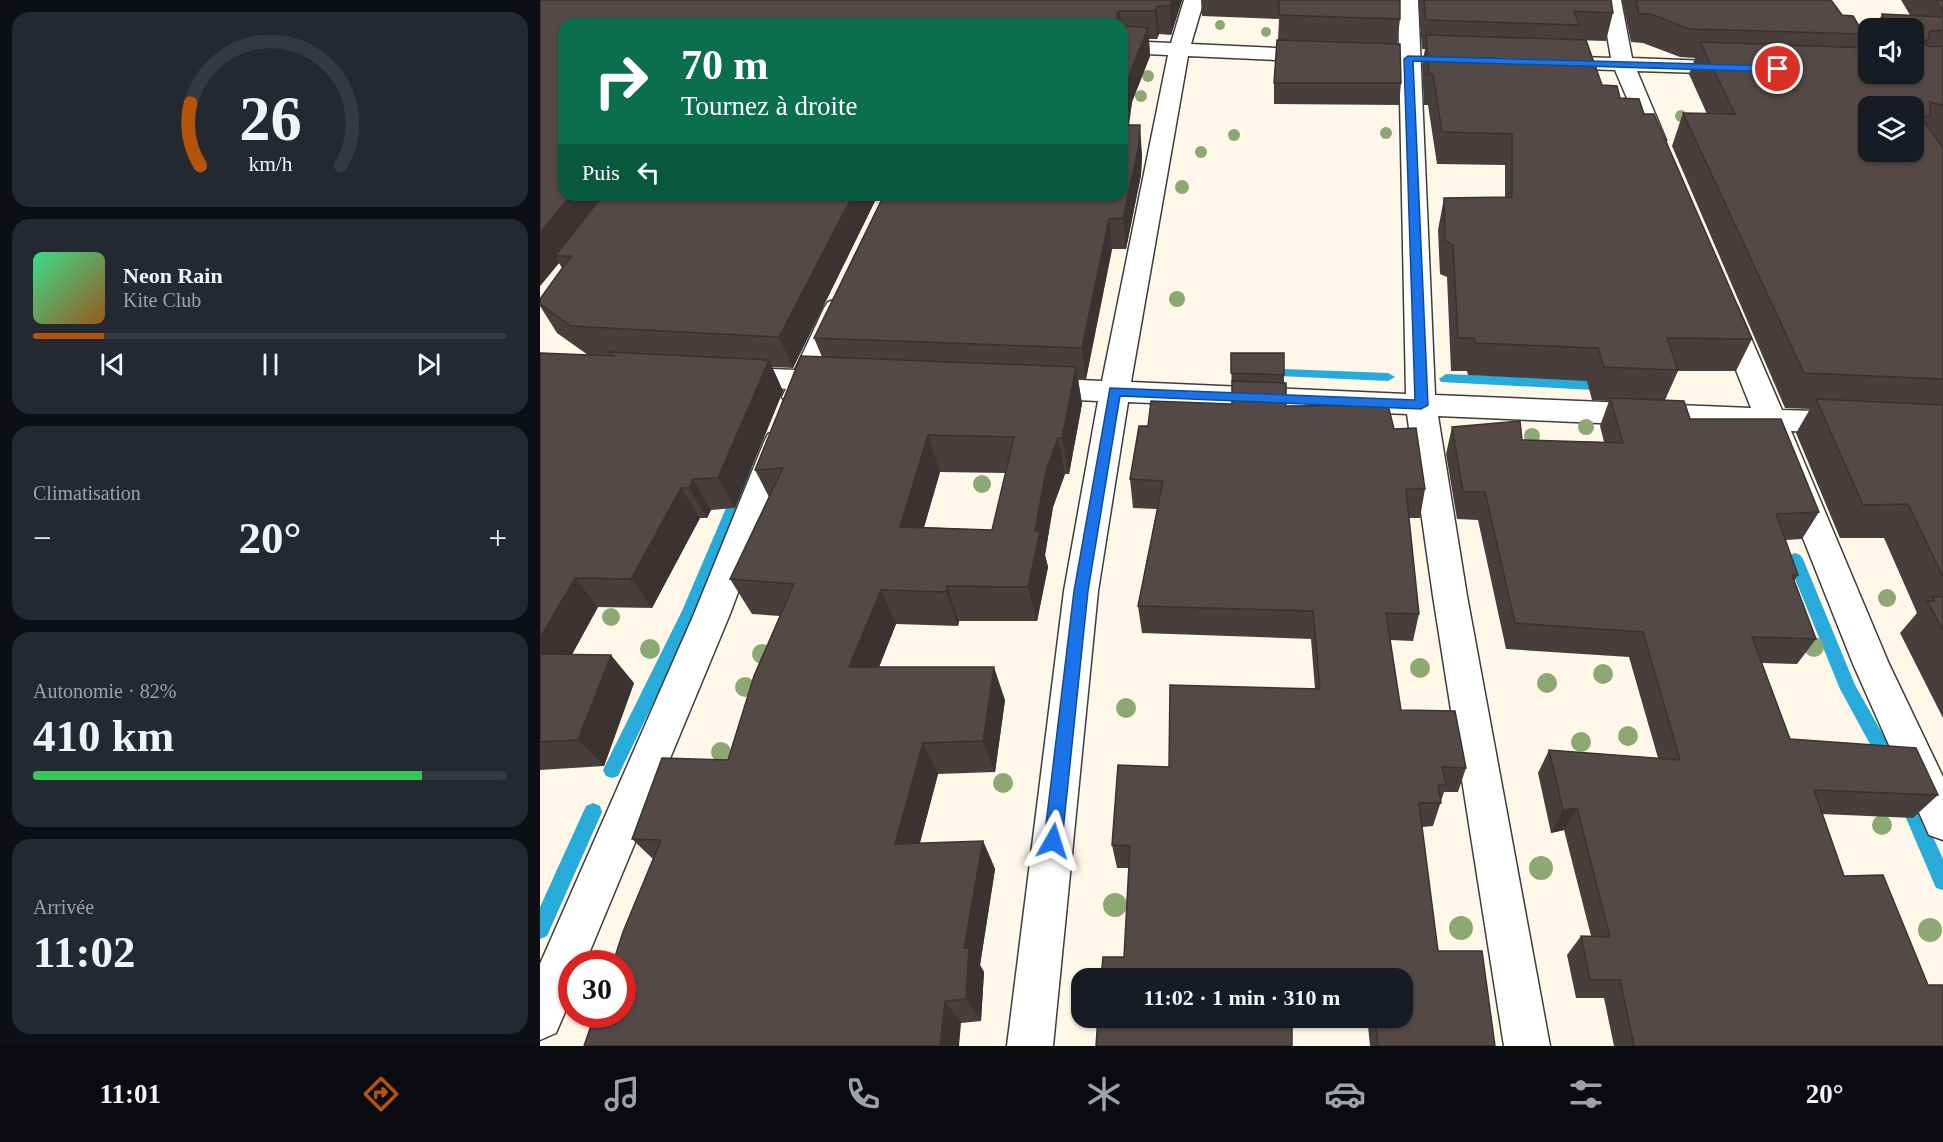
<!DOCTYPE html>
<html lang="fr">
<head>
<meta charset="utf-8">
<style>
  :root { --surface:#171b24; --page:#242831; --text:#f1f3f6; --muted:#9ea1a6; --line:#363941; --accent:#b45309 }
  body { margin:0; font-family:"Times New Roman",serif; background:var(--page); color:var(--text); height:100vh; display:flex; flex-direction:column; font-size:22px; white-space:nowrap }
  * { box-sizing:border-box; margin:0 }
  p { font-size:20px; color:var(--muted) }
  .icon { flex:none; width:33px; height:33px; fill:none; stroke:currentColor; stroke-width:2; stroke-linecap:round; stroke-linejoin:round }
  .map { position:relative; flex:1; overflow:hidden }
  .panel { display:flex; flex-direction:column; gap:12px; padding:12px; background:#0d0f14; width:540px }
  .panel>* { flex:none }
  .guide { position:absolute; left:18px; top:18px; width:570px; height:183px; border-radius:18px; box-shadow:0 2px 4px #0004; background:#0b6e4f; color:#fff; overflow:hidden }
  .buttons { position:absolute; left:1318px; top:18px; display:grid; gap:12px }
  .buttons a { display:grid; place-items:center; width:66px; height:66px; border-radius:12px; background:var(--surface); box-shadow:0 2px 4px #0004; font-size:30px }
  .speed { position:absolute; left:18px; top:950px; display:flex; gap:12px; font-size:30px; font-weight:700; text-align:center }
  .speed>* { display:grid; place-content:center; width:78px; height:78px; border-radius:50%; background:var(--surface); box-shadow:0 2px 4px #0004; line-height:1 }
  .speed .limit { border:9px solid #d22; background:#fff; color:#111 }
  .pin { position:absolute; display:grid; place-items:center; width:51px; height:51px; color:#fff; margin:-26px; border:3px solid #fff; border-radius:50%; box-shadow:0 2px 6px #0007 }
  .me { position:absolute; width:66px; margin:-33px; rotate:6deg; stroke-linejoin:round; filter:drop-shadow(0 0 4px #0008) }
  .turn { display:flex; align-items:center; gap:21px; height:126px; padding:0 24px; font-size:27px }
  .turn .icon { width:78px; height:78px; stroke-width:2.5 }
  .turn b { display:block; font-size:42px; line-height:51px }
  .then { display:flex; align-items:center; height:57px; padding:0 24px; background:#0003; gap:12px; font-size:22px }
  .big { font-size:45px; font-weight:700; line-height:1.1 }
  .panel .widget { flex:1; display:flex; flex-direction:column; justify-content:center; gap:9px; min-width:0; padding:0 21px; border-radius:18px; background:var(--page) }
  .panel .dial { align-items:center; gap:0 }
  .dial svg { height:156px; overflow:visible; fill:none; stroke:var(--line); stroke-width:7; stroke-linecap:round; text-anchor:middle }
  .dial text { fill:var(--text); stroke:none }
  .song { display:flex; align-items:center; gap:18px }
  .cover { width:72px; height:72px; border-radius:9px; background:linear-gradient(135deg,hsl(150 70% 55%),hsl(30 70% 35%)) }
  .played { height:6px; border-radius:3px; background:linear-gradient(90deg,var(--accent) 15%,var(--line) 15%) }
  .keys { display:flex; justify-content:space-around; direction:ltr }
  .heat { display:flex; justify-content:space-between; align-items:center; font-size:33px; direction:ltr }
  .charge { height:9px; border-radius:4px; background:linear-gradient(90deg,#34c759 82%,var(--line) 0) }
  .trip { position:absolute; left:531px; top:968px; width:342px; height:60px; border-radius:18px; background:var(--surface); box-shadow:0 2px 4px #0004; font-weight:700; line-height:60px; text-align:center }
  .tabs { display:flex; height:96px; justify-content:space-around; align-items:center; background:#090b0e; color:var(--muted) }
  .tabs .icon { width:42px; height:42px }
  .tabs .selected { color:var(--accent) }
  .tabs b { font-size:27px; color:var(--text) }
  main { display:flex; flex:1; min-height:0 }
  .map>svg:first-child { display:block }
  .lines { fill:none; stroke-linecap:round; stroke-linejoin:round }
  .stream { fill:#26abda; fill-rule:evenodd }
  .minor-casing { stroke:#3d3d3d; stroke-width:3 }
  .minor { fill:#fff; fill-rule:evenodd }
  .tree { fill:#8ea874 }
  .wall { fill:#483f3c; fill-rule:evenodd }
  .shaded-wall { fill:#3b3331 }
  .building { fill:#544946; stroke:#3b3331; stroke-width:1.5; fill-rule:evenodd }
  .route { fill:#1a73e8; stroke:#114b97; stroke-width:1.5 }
</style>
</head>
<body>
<main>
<section class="panel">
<div class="widget dial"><svg viewBox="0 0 100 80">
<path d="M14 69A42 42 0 1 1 86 69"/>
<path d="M14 69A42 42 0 0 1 9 37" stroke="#b45309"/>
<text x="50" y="56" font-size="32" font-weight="700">26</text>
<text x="50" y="72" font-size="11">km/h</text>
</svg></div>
<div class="widget">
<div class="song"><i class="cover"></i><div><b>Neon Rain</b><p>Kite Club</p></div></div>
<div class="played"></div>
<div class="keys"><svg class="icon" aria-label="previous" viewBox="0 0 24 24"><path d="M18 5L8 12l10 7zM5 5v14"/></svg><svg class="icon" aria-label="pause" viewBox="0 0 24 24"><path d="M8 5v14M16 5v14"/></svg><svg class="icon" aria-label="next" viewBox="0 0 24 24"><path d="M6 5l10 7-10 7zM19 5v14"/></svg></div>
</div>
<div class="widget"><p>Climatisation</p>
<div class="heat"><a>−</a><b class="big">20°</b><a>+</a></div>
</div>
<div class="widget"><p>Autonomie · 82%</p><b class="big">410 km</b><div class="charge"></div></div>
<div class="widget"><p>Arrivée</p><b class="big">11:02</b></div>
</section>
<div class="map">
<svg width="1403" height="1046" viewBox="0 0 1403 1046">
  <rect width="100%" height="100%" fill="#fff7e8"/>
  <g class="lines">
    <g class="stream">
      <path d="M744,369l104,4 7,4 -7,4 -109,-5 -2,-3z"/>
      <path d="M906,374l147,6 7,5 -7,5 -152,-8 -2,-3z"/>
      <path d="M217,468l7,5 -22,30 -44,108 -80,165 -6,2 -6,-2 -3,-6 79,-159 47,-110 23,-32z"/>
      <path d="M1255,553l5,2 3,4 52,126 40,71 3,6 -3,6 -6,2 -6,-2 -43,-79 -53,-130 3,-4z"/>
      <path d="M1366,788l6,3 31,68v31l-7,-2 -39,-91 3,-6z"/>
      <path d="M53,803l7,3 2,6 -55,124 -7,3v-32l46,-101z"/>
    </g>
    <g class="minor-casing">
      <g id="minor">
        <path d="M644,0h20l-13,44 130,6 7,2 3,4 -3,4 -7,2 -133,-6 -57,326 275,12 -8,-394h20l17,395 316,13 -38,-96 4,-6 10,-3 10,3 45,104 66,2 11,3 4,8 -4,8 -11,3 -57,-3 98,233 54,113v63l-14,-5 -76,-171 -93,-234 -322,-14 29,180 83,450h-46l-71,-450 -26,-182 -279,-12 -30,189 -45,455h-46l57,-455 34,-190 -64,-3 -10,-3 -5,-7 5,-7 10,-3 68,3 66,-326 -46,-2v-12l49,2z"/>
        <path d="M1061,0h20l11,58 103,4 7,2 4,4 -4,4 -7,2 -98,-3 29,69 -3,5h-16l-32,-75 -65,-2 -7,-2 -3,-4 3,-4 7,-2 61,2z"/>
        <path d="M298,299l10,3 4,6 -28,63 21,3 5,7 -5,7 -10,3 -20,-1 -8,14 -10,3 -10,-3 -5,-7 4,-8 -62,-5 -5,-7 5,-7 10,-3 61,3 29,-62 4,-6z"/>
        <path d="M239,431l11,3 4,8 -64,172 -145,349h-13v33l-16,37 -16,7v-76l154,-350 70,-172 4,-8z"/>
      </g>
    </g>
    <use href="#minor" class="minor"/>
  </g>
  <g class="tree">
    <circle cx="680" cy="25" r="5"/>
    <circle cx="726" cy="32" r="5"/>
    <circle cx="608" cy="76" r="6"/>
    <circle cx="601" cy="96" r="6"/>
    <circle cx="1141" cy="116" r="6"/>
    <circle cx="846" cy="133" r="6"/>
    <circle cx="694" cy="135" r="6"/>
    <circle cx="661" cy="152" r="6"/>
    <circle cx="642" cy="187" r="7"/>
    <circle cx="637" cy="299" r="8"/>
    <circle cx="1046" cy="427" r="8"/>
    <circle cx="992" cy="436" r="8"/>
    <circle cx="442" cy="484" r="9"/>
    <circle cx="1347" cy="598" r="9"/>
    <circle cx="71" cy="617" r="9"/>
    <circle cx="1274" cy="647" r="10"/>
    <circle cx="110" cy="649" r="10"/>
    <circle cx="222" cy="654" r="10"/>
    <circle cx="880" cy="668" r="10"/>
    <circle cx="1063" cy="674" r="10"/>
    <circle cx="1007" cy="683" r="10"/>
    <circle cx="205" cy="687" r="10"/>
    <circle cx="586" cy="708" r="10"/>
    <circle cx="1088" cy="736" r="10"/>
    <circle cx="1041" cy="742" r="10"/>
    <circle cx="181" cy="752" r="10"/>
    <circle cx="463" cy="783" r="10"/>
    <circle cx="1342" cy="825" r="10"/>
    <circle cx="1001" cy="868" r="12"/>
    <circle cx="575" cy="905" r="12"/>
    <circle cx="921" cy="928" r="12"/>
    <circle cx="1390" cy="930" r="12"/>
  </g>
  <g class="wall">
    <path d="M0,0h642l-11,35 -12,-1 -2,5h-8l1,17 -18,46 -3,23 13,30 -1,20 -15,74h-14l-26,130h-8l4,25 -13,70h-4l-12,33 -8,48 3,12 -11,54h-78l-1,5 -62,-2 -17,43 126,33 -10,72 -57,2 -18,69 63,-2 12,28 -15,96 4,7 -3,49 -20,2 -308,-164 -21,-20 96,-79 52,-144 -28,-2 -22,-35 39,-82 -14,-27 67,-113 -8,-19 308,-143v-171h-558v171h314l-85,173 -21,-1 11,24 -48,117 -24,2 -4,8h-7l-48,90 -54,-1 -26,47 62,29 -30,83 -64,4v-417l48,2 -31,-22 -17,-27v-7l22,-31 -3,-5 -19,23zM400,472l66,1 -14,57 -68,-3z"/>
    <path d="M661,0h199v19l-3,25 4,39 -2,22 -125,-1v-21l4,-43 1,-21 -77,-3z"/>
    <path d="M878,0h193l2,13 -7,28 -31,-1 27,45 42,29 108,225 -16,32h-58l-13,29 154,112 -17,27 -17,1 13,35 -4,6 22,58 -19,25 -35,-1 28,76 148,56 -25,23 -91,-4 22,62 99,170h-329l-10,-48h-28l-9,-43 14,-19h10l-27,-106 -13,3 -13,-60 11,-23 109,8 -29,-101 -123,-8 -28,-129 -21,-1 -11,-65 6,-27 70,13 82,2 -4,-16 9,-25 -17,-1 -5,-19 -119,-6 -1,-4h-16l-4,-94 -7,-3 -2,-44 6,-32 61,-1v-32l-68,-1 -9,-59h-4l-2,-40 3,-16h-3z"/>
    <path d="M1082,0h209l11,15 22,19 -6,13 10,1 -1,-2 2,-4v32h45v-46h-39l7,-14 28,1 -9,-15h42v718l-43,-85 17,-20 -33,-75h-44l-44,-105 14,-24 -25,-1 -113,-262 11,-33 24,1 -18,-40 6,-16 -15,-1 -37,-14 -12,-1z"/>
    <path d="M691,353l53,22v8l2,23 108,23 31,60 -5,29h-11l10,96 -6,27 -23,-1 11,70 65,58 -8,24h-14l-11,34 -11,1 16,124 57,95h-125l-2,-20 -76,2 -194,-11h304v-39l-278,-21 5,-89h-12l-5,-23 57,-78 146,-78 -4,-50 -169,-6 -4,-27 19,-97 -24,-1 -3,-29 18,-53 84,-22z"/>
  </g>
  <g class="shaded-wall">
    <path d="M632,0h10l-11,35 -1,-29z"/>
    <path d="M617,6l2,28 -2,5 -2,-28z"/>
    <path d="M580,11l1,13h-3l-1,-11z"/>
    <path d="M608,28l2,28 -18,46 -8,52 -2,-20v-15l8,-46z"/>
    <path d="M1388,40l-14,27 5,-26z"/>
    <path d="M600,125l2,30 -1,20 -15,74 -3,-31z"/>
    <path d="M31,195h41l-57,61 4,7 -19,23v-53z"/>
    <path d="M313,195h25l-85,173 -14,-31z"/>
    <path d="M569,219l3,30 -26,130 -4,-31z"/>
    <path d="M229,360l14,31 -48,117 -17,-30z"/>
    <path d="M536,367l6,37 -13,70 -7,-36z"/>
    <path d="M388,435l12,37 -26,90 -14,-35z"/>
    <path d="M518,438l7,36 -12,33 -8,48 3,12 -11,54 -9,-34 7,-56 11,-60z"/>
    <path d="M153,479l18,31 -4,8 -18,-30z"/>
    <path d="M141,488l19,30 -48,90 -21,-29z"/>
    <path d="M35,578l23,29 -41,75 -17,-19v-25z"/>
    <path d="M407,586l12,35 -1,5 -12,-34z"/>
    <path d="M341,590l15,34 -30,76 -17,-33z"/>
    <path d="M71,655l23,28 -30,83 -26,-26z"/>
    <path d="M454,667l11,33 -10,72 -12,-31z"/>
    <path d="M383,743l15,31 -26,98 -17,-28z"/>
    <path d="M1037,808l-13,22 -13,3 12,-23z"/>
    <path d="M443,841l12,28 -15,96 4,7 -3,49 -15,-22 -2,-51z"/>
    <path d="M405,1001l16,22 -2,23h-19z"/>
  </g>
  <g class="building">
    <path d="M0,0h632l-2,6h-13l-2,5h-35l-3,2 1,11h-554v171h7l-31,38z"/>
    <path d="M739,0h121v19l-121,-4z"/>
    <path d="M884,0h187l2,13 -39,-2 5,14 -153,-5z"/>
    <path d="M1096,0h195l11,15 11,1 11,18 -175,-5 -38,-15h-12z"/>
    <path d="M1396,0h7v12z"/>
    <path d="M1342,14l61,3v13l-13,1 -2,9 -9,1 11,6 13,-1v60l-1,-1 -12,-3v14l-7,1v3l20,28v231l-139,-6 -121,-260 52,1 -35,-72 169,6v26l50,1 -5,-9v-38h-28v-7zM1329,106h45v46h-45z"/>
    <path d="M582,26l26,2 -18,45 -8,46z"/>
    <path d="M886,35l160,5 16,45 15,1 3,12 19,1 5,15h10l98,225 -85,-1 11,32 -74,-3 -6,-19 -123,-5 -1,-5h-16l-5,-93 -8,-4 -1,-43 68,-1v-63l-70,-2 -9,-58h-4z"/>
    <path d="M737,40l123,4 1,39h-127z"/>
    <path d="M582,125h18l-1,20 -16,73 -14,1 -27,129 -268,-10 70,-143h238z"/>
    <path d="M63,195h250l-74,142 -208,-11 -31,-22v-5l31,-43h-16z"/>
    <path d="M68,352l161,8 -51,118 -25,1 -4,9h-8l-50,91 -56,-1 -35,60v-285l74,3z"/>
    <path d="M691,353h53v22l-53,-2z"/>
    <path d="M261,356l275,11 -14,71h-4l-12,33 -11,60h5l-12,56 -81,-1 -1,6 -65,-2 -32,77h145l-11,74 -60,2 -28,101 88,-3 -19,107h5l-3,51 -21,2 -5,45h-356l11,-32h27v-51h-9l10,-31 38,-92 -29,-1 30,-81 66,2 26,-84 40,-92 -64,-5 53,-111 -28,2zM388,435l86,2 -22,93 -92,-3z"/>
    <path d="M692,381l54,2v23l102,-1 6,24 22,-1 9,61h-19l13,125 -33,-1 15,97 54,1 11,57 -24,-1 4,18h-8l3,18h-22l19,148h44l13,95h-117l-3,-29h27v-39h-301l2,-21h21l6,-111 -18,-1 6,-80 51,2 1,-82 150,4 -7,-78 -175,-5 25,-125 -33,-2 9,-53h9l3,-25 81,3z"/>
    <path d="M1070,398l74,3 6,18h91l38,93 -43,2 22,61h-6l24,64 -64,-2 38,102 126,9 22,47 -124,-5 30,86 39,-1 45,110h15v61h-309l-14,-66h-30l-9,-44 29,1 -33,-129 -14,2 -14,-60 131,10 -37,-128 -128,-9 -30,-131h-22l-11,-65 68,-6 2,19 101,3z"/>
    <path d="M1276,399l127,6v172l-35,-73 -45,1z"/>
    <path d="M1392,597h11v33l-16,-29h8z"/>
    <path d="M0,654l71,1 -33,85 -38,2z"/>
    <path d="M558,1017h194v29h-196z"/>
  </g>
  <path class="route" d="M868,56l370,10 5,3 -5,3 -365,-11 15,344 -7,4 -301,-13 -32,195 -26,250 -3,6 -6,3 -6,-3 -3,-6 30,-250 36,-203 305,12 -11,-341z"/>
</svg>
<div class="buttons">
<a><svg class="icon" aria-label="sound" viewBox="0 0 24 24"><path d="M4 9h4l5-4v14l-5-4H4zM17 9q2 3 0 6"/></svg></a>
<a><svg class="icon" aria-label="layers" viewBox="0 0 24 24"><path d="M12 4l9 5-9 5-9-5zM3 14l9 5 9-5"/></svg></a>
</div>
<div class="speed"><div class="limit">30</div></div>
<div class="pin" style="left:1238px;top:69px;background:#d93025"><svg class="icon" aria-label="arrive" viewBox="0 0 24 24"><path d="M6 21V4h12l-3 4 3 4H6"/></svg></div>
<svg class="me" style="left:513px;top:841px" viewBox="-20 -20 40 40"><path d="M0-17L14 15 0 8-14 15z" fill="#1a73e8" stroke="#fff" stroke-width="4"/></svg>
<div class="trip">11:02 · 1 min · 310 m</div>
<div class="guide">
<div class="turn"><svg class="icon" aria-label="right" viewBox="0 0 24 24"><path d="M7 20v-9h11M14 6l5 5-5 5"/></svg><div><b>70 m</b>Tournez à droite</div></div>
<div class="then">Puis<svg class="icon" aria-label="left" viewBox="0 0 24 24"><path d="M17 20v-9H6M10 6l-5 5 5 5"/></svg></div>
</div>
</div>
</main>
<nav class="tabs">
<b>11:01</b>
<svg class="icon selected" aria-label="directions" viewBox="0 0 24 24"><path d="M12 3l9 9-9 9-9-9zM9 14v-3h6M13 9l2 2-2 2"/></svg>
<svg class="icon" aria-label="music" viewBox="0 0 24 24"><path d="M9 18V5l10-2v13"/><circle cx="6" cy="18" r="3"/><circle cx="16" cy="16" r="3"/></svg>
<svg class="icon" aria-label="phone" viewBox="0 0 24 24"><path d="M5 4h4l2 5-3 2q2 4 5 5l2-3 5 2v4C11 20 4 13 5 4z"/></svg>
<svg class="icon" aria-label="climate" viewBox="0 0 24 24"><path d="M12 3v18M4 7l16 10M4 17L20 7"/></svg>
<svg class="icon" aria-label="car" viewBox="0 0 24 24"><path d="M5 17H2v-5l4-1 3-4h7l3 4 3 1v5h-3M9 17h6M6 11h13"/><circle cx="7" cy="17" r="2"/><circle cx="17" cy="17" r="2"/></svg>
<svg class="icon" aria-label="filters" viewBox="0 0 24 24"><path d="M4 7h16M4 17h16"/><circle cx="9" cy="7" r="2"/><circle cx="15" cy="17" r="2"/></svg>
<b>20°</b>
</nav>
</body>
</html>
